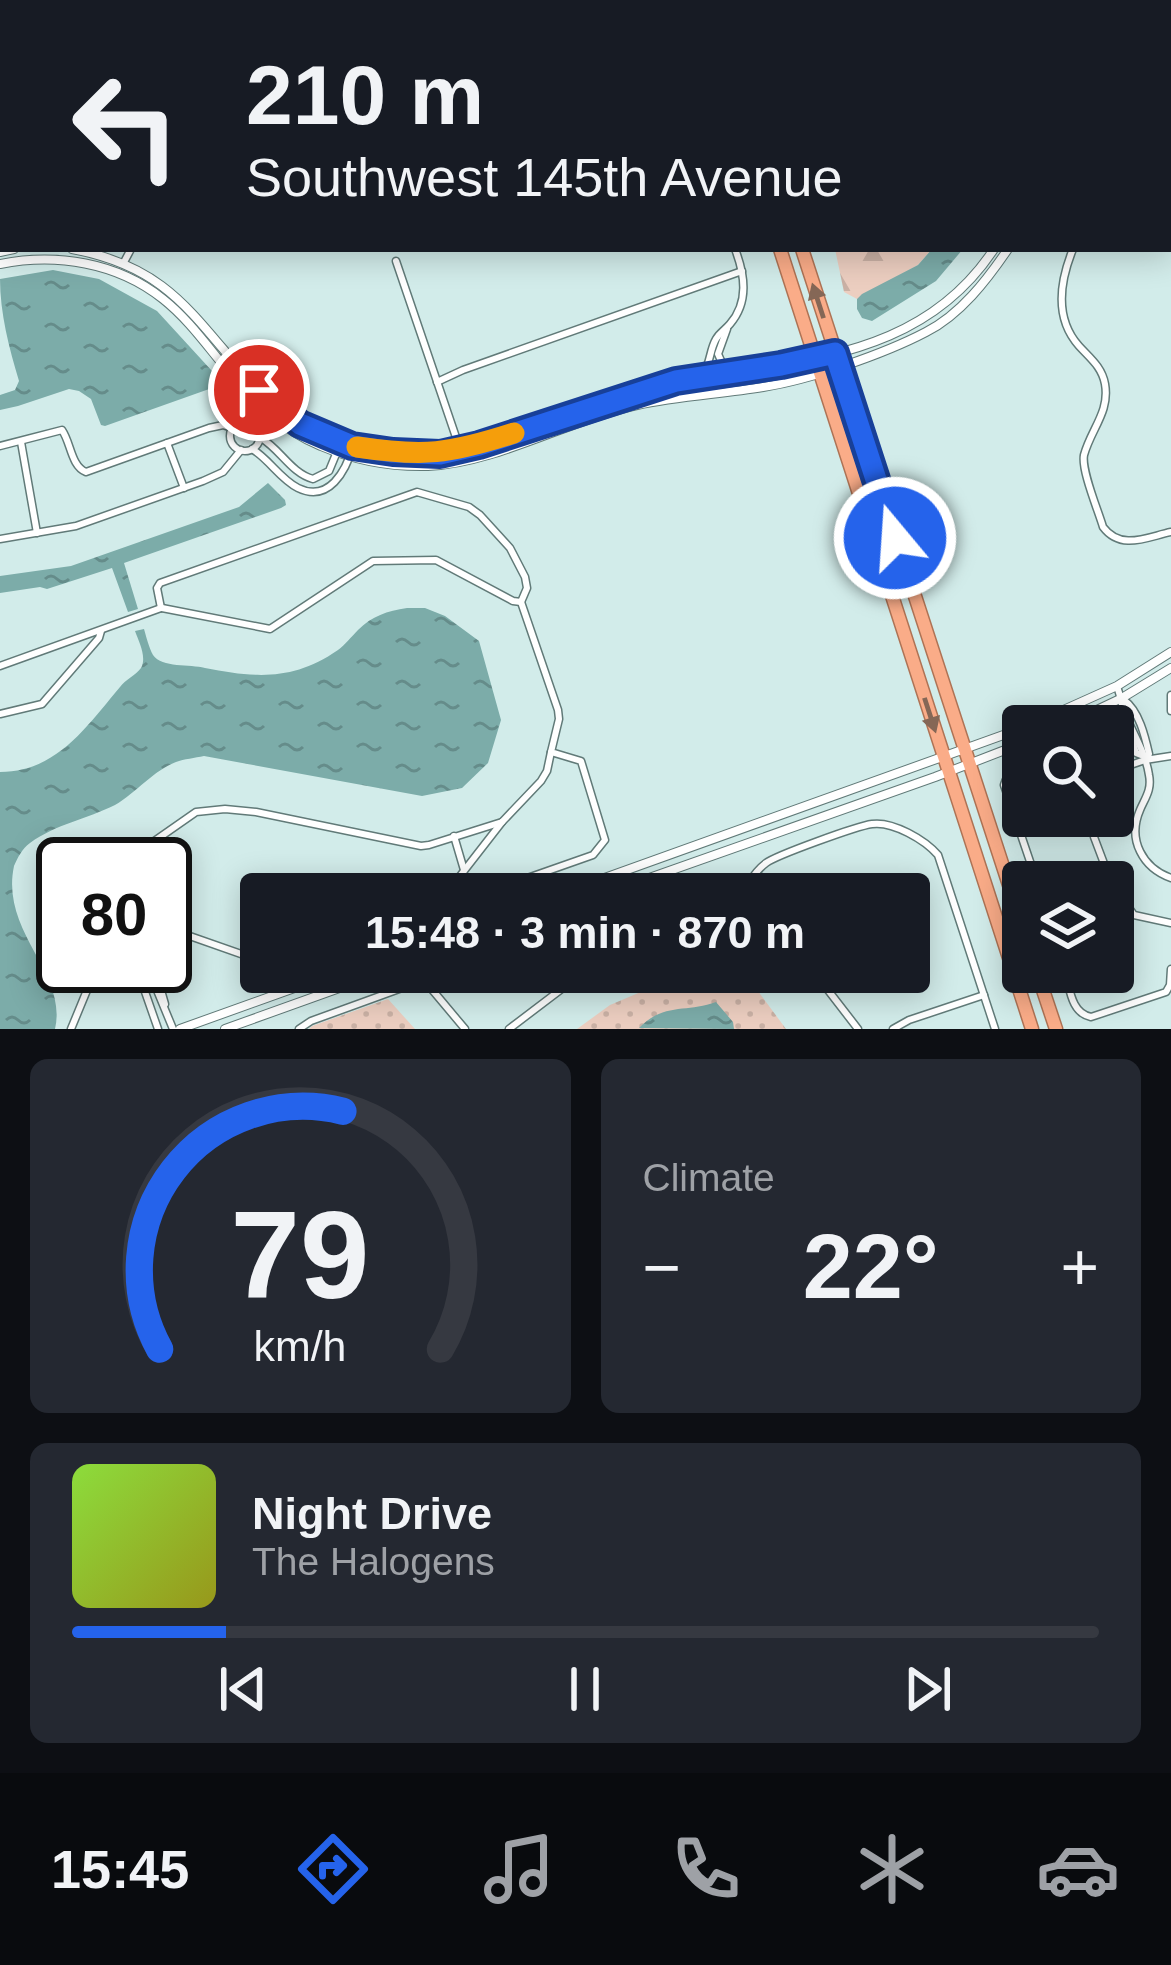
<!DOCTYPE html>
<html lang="en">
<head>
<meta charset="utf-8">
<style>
  :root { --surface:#171b24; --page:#242831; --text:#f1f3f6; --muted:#9ea1a6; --line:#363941; --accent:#2563eb }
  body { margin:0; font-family:Helvetica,sans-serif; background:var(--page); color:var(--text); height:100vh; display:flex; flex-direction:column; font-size:45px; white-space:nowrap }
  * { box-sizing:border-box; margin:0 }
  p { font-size:39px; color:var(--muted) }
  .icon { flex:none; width:66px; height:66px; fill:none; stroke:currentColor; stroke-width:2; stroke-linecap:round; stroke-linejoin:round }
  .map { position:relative; height:1029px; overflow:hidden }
  .sheet { display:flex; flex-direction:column; gap:30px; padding:30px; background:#0d0f14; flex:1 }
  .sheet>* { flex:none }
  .top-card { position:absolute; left:0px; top:0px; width:1173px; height:252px; box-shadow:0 6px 30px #0003; background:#171b24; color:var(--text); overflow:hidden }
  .buttons { position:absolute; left:1002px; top:705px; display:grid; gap:24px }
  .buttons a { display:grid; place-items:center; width:132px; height:132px; border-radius:12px; background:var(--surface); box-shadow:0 6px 30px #0003; font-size:60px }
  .speed { position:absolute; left:36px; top:837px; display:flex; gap:24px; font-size:60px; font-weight:700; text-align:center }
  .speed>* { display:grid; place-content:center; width:156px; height:156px; border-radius:50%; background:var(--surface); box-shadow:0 6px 30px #0003; line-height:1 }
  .speed .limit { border:6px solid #111; border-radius:18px; background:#fff; color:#111 }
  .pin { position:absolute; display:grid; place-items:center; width:102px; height:102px; color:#fff; margin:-51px; border:6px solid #fff; border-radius:50%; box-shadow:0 3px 12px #0007 }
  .me { position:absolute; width:132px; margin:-66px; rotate:342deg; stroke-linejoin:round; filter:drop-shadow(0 0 9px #0008) }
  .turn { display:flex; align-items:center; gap:42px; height:252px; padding:0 48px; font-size:54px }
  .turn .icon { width:156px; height:156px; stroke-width:2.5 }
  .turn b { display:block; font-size:84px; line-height:102px }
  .big { font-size:90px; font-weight:600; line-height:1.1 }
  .sheet .widget { flex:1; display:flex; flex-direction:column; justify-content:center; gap:18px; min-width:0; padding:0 42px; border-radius:18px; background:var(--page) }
  .sheet .dial { align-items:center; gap:0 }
  .dial svg { height:312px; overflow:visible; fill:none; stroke:var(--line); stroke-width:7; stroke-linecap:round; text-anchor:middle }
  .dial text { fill:var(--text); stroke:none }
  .song { display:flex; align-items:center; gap:36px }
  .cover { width:144px; height:144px; border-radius:18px; background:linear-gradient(135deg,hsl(90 70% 55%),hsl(60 70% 35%)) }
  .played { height:12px; border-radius:6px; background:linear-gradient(90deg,var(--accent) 15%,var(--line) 15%) }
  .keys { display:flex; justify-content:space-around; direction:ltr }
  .heat { display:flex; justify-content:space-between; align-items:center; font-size:66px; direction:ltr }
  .sheet .tiles { flex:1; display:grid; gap:30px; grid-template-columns:1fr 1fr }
  .widget:last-child { grid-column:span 2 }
  .trip { position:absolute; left:240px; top:873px; width:690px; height:120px; border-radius:12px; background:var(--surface); box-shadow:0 6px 30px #0003; font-weight:600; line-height:120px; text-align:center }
  .tabs { display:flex; height:192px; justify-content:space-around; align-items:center; background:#090b0e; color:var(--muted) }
  .tabs .icon { width:84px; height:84px }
  .tabs .selected { color:var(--accent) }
  .tabs b { font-size:54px; color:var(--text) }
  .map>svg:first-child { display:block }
  .grass { fill:url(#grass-dots) }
  .forest { fill:url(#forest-firs) }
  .water { fill:url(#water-ripples) }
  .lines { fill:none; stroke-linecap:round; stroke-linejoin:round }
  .minor-casing { stroke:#617a78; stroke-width:9 }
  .tertiary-casing { stroke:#617a78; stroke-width:10 }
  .trunk-casing { stroke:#ae7355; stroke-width:15 }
  .motorway-casing { stroke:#ae7355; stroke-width:16 }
  .minor { stroke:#fff; stroke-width:6 }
  .tertiary { stroke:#fff; stroke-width:8 }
  .trunk { stroke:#faac88; stroke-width:12 }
  .motorway { stroke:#f8976a; stroke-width:14 }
  .oneway { fill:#856756 }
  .route-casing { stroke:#184099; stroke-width:30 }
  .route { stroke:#2563eb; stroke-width:21 }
  .slow { stroke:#f59e0b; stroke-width:21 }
</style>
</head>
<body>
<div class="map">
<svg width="1171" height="1029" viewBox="0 0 1171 1029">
  <defs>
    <pattern id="grass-dots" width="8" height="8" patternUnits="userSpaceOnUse" patternTransform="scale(3)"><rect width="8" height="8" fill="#eccec0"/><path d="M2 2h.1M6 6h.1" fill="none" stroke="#cab1a5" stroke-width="1.8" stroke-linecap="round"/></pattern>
    <pattern id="forest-firs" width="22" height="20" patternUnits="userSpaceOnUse" patternTransform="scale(3)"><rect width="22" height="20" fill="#eccec0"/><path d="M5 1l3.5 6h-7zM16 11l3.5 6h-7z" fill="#cab1a5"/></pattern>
    <pattern id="water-ripples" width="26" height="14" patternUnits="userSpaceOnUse" patternTransform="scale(3)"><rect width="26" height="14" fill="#7caca9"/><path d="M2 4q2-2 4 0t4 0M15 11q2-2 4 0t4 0" fill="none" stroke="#658c8a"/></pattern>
  </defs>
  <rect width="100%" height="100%" fill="#d2ecea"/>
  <g class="grass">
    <path d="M688,972h56l42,57h-209l33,-24z"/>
    <path d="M388,999l27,30h-106l3,-3z"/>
  </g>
  <path class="forest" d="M835,249h97l-14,16 -61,34 -13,-7z"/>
  <g class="water">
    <path d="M932,249h31l-27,32 -64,40 -10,-3 -5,-9v-10l5,-5 56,-29z"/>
    <path d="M53,270l46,9 58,32 55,60 4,10 -4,7 -107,38 -4,-1 -10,-26 -12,-8 -10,-2 -51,17 -18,4v-15l15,-5 4,-9c-10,-33 -19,-68 -19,-102z"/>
    <path d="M268,483l17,17 1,5 -5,3 -157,55 14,46 -10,3 -16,-44 -65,21 -7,-2 -40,6v-17l71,-10 168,-59z"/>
    <path d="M407,608h18l20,8 34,25 22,79 -13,43 -26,25 -40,8 -218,-40c-9,2 -20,3 -28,6 -22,8 -40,31 -61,43 -28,14 -59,19 -85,38 -8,6 -12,14 -16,23 -14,67 54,106 41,163h-55v-257c57,0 87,-46 120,-85 5,-7 16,-12 21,-19 6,-11 -2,-26 -6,-37l9,-2c2,7 5,19 9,26 9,13 37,9 52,13 51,10 88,13 133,-18 7,-5 13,-13 20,-20 14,-14 29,-19 49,-22z"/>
    <path d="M716,1002l17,20 1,7 -95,-1c25,-26 48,-15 77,-26z"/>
  </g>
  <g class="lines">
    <g class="minor-casing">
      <g id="minor">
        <path d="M1170,211h1"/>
        <path d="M1073,249c-13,32 -19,69 6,97 11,12 23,21 26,38 5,28 -14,45 -21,71 -3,15 14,55 19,72 18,24 44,10 68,5"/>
        <path d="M396,261l64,188 14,9"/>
        <path d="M123,264l8,-15"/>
        <path d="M727,329l-9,25 9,20"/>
        <path d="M702,375c9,-11 7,-24 14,-36 4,-7 9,-9 14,-15 19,-22 15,-49 5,-75"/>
        <path d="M437,382l26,-12 279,-99"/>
        <circle cx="245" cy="436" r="15"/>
        <path d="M261,438c19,11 30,35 52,41l16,-8 12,-29"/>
        <path d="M21,442l16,91"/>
        <path d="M167,443l17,45"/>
        <path d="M0,446l62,-16c9,13 9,36 24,42l123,-44 14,-3 9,3"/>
        <path d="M252,449c17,10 28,30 46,39 31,15 48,-17 55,-42"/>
        <path d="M0,539l76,-13 127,-45 20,-9 18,-22"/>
        <path d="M161,608l-4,-20 3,-5 257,-91 52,15 11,8 30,33 15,29 2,11 -6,14"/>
        <path d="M162,608l108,21 103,-68 63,-1 77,41 8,1"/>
        <path d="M0,666l161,-58"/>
        <path d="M1117,687c4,9 4,18 8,27 8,19 21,40 24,61 3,15 -4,23 -9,35 -13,30 3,58 31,68"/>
        <path d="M1171,695v16"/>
        <path d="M1124,700c15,11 21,36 25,54l-4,6"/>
        <path d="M0,714l42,-10 57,-66 2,-7"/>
        <path d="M1128,726l8,27 5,2"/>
        <path d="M1023,768c-11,4 -16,6 -19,17l33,97"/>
        <path d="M1113,771l32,-11 26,-4"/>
        <path d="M1098,816l-4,21 17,45"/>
        <path d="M454,836l10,34"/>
        <path d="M107,864l36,-15 53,-37 29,-3 31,3 165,34 8,-1 73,-23 39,-41 6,-10 4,-19"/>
        <path d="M63,883l-15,7 -3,5 18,33"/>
        <path d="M748,884l9,10"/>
        <path d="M1113,885l21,30 37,8"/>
        <path d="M446,894l56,-72"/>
        <path d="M482,894l111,-39 12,-15 -24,-79 -30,-9 8,-33 -1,-9 -37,-108"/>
        <path d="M668,894c28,-10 51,-22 80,-10 5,-8 10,-15 18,-21 11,-8 91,-37 106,-39 21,-3 53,16 66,31l57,174"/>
        <path d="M165,934h19l77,27"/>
        <path d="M136,966l22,63"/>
        <path d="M147,966l26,63"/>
        <path d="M154,966l11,38"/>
        <path d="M814,972l44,57"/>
        <path d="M1065,972c5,17 6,41 26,45l75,-25 4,-7 1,-16"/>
        <path d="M424,980l41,49"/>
        <path d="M71,1029l26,-63"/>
        <path d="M299,1029l12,-8 135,-49"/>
        <path d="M509,1029l75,-57"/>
        <path d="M893,1029l16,-9 75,-25"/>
      </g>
    </g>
    <g class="tertiary-casing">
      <g id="tertiary">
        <path d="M1170,66l1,-1"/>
        <path d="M1170,82l1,-1"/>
        <path d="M72,249c101,19 122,71 186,140 57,61 143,76 222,55 63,-21 128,-45 193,-62 27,-7 55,-9 82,-13 96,-14 183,-35 239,-120"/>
        <path d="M0,252l14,-3"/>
        <path d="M0,264c56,-11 117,-2 163,35 24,19 42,44 61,67 28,33 56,64 97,80 33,14 71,21 107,20 68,-3 141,-46 209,-61 41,-9 84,-11 126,-18 46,-7 121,-33 163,-55 34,-17 61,-52 82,-83"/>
        <path d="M1028,726l89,-40 54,-34"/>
        <path d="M1063,726l59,-28 49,-30"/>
        <path d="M560,894l463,-166"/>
        <path d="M604,894l331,-117 88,-34"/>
        <path d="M180,1029l159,-57"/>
        <path d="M225,1029l159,-57"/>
      </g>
    </g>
    <g class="trunk-casing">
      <g id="trunk">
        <path d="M700,0l1,3"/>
        <path d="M719,0l1,3"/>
        <path d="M780,249l252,780"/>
        <path d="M802,249l221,679"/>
        <path d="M1037,972l19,57"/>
      </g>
    </g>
    <g class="motorway-casing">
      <g id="motorway">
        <path d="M80,3l8,-3"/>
        <path d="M111,3l9,-3"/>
        <path d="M179,3l7,-3"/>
        <path d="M0,4l12,-4"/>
        <path d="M0,30l3,-1"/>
        <path d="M0,41l3,-1"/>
        <path d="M0,68l3,-1"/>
      </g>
    </g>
    <use href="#minor" class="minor"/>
    <use href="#tertiary" class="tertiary"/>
    <use href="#trunk" class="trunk"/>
    <use href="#motorway" class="motorway"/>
  </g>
  <defs><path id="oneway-solid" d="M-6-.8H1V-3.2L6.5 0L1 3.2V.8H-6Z" transform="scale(3)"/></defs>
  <g class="oneway">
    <use href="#oneway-solid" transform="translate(818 301) rotate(-108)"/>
    <use href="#oneway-solid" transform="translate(930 715) rotate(72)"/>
  </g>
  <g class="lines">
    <g class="route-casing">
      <path id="route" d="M259,390l41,34 52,22 41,6 47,2 39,-9 197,-64 105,-16 54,-12 60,185"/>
    </g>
    <use href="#route" class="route"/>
    <path class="slow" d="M357,447c67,10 92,7 157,-14"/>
  </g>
</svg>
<div class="buttons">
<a><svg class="icon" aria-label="search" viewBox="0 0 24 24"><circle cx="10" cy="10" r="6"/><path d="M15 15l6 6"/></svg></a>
<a><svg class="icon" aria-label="layers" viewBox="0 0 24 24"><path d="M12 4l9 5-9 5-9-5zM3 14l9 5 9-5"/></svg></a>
</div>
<div class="speed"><div class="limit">80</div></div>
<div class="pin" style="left:259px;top:390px;background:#d93025"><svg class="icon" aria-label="arrive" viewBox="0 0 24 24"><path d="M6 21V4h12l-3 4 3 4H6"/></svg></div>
<svg class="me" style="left:895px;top:538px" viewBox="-20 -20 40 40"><circle r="17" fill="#2563eb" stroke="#fff" stroke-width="3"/><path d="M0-11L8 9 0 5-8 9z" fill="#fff"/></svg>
<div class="trip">15:48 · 3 min · 870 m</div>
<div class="top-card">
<div class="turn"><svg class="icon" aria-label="left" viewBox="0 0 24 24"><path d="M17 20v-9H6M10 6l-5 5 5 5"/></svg><div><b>210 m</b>Southwest 145th Avenue</div></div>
</div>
</div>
<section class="sheet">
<div class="tiles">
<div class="widget dial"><svg viewBox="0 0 100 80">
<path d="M14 69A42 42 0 1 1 86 69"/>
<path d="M14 69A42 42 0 0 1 61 8" stroke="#2563eb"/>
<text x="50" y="56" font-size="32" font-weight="700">79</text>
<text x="50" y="72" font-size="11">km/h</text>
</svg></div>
<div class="widget"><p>Climate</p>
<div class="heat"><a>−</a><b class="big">22°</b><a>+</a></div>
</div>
<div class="widget">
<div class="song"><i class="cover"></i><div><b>Night Drive</b><p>The Halogens</p></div></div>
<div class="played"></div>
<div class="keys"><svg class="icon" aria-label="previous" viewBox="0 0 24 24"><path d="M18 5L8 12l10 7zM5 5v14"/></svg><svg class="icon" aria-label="pause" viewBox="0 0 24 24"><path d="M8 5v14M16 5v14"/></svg><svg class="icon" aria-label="next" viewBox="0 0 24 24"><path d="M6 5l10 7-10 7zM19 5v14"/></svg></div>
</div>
</div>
</section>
<nav class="tabs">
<b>15:45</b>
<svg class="icon selected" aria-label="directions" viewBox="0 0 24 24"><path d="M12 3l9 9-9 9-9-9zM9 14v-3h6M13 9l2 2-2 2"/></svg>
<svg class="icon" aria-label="music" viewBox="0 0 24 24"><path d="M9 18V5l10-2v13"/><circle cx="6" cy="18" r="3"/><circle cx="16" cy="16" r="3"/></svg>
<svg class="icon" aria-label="phone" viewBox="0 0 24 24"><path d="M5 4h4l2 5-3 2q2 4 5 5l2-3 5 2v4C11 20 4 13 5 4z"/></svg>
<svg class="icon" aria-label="climate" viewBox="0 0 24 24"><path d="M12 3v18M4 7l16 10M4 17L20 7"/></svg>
<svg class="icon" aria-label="car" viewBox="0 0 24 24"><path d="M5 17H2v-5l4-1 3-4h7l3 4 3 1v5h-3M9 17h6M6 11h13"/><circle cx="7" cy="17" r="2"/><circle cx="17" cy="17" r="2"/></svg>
</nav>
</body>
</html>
